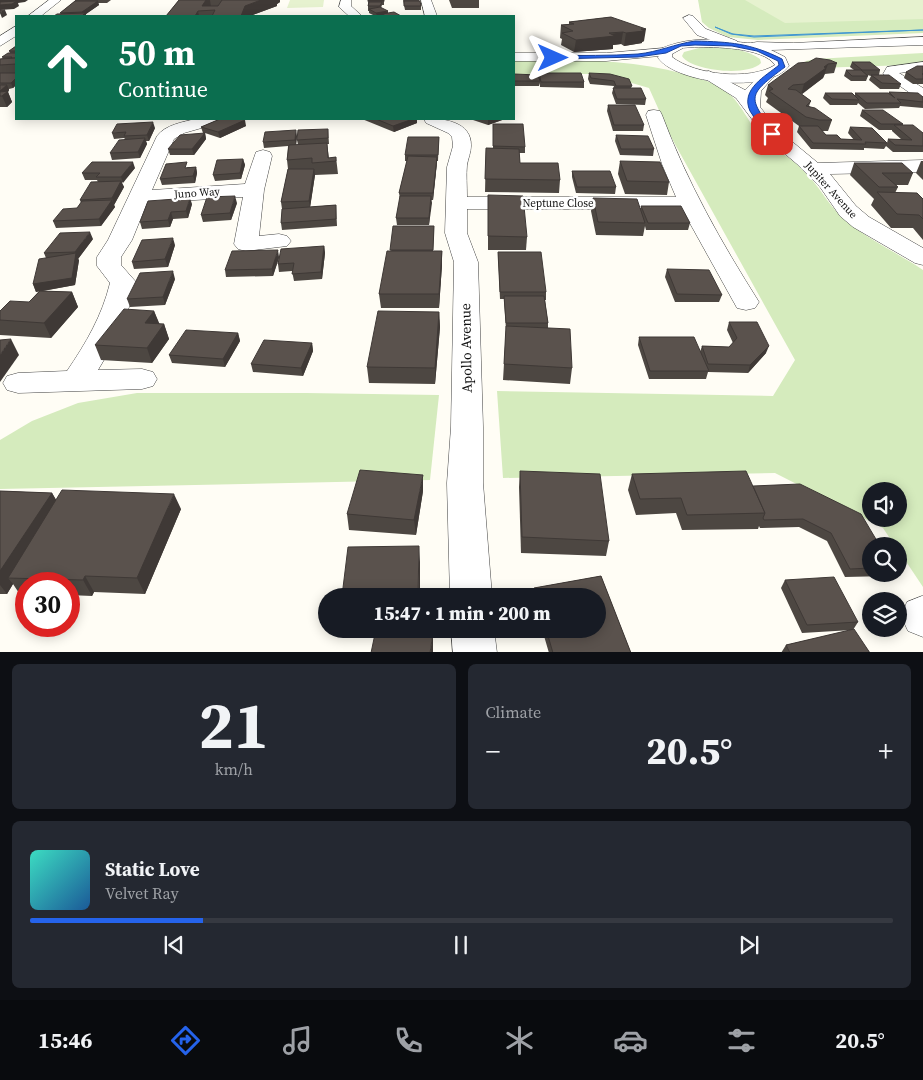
<!DOCTYPE html>
<html lang="en">
<head>
<meta charset="utf-8">
<style>
  :root { --surface:#171b24; --page:#242831; --text:#f1f3f6; --muted:#9ea1a6; --line:#363941; --accent:#2563eb }
  body { margin:0; font-family:"Source Serif 4",serif; background:var(--page); color:var(--text); height:100vh; display:flex; flex-direction:column; font-size:19px; white-space:nowrap }
  * { box-sizing:border-box; margin:0 }
  p { font-size:16px; color:var(--muted) }
  .icon { flex:none; width:28px; height:28px; fill:none; stroke:currentColor; stroke-width:2; stroke-linecap:round; stroke-linejoin:round }
  .map { position:relative; height:652px; overflow:hidden }
  .sheet { display:flex; flex-direction:column; gap:12px; padding:12px; background:#0d0f14; flex:1 }
  .sheet>* { flex:none }
  .banner { position:absolute; left:15px; top:15px; width:500px; height:105px; border-radius:0px; box-shadow:0 2px 12px #0003; background:#0b6e4f; color:#fff; overflow:hidden }
  .controls { position:absolute; left:862px; top:482px; display:grid; gap:10px }
  .controls a { display:grid; place-items:center; width:45px; height:45px; border-radius:50%; background:var(--surface); box-shadow:0 2px 12px #0003; font-size:25px }
  .speed { position:absolute; left:15px; top:572px; display:flex; gap:10px; font-size:25px; font-weight:700; text-align:center }
  .speed>* { display:grid; place-content:center; width:65px; height:65px; border-radius:50%; background:var(--surface); box-shadow:0 2px 12px #0003; line-height:1 }
  .speed .limit { border:8px solid #d22; background:#fff; color:#111 }
  .pin { position:absolute; display:grid; place-items:center; width:42px; height:42px; color:#fff; margin:-21px; border-radius:10px; box-shadow:0 2px 8px #0006 }
  .me { position:absolute; width:55px; margin:-28px; rotate:90deg; stroke-linejoin:round; filter:drop-shadow(0 0 4px #0008) }
  .turn { display:flex; align-items:center; gap:18px; height:105px; padding:0 20px; font-size:22px }
  .turn .icon { width:65px; height:65px; stroke-width:2.5 }
  .turn b { display:block; font-size:35px; line-height:42px }
  .big { font-size:38px; font-weight:800; line-height:1.1 }
  .sheet .tile { flex:1; display:flex; flex-direction:column; justify-content:center; gap:8px; min-width:0; padding:0 18px; border-radius:8px; background:var(--page) }
  .sheet .dial { align-items:center; gap:0 }
  .dial b { font-size:65px; line-height:1 }
  .song { display:flex; align-items:center; gap:15px }
  .cover { width:60px; height:60px; border-radius:8px; background:linear-gradient(135deg,hsl(170 70% 55%),hsl(210 70% 35%)) }
  .played { height:5px; border-radius:2px; background:linear-gradient(90deg,var(--accent) 20%,var(--line) 20%) }
  .keys { display:flex; justify-content:space-around; direction:ltr }
  .heat { display:flex; justify-content:space-between; align-items:center; font-size:28px; direction:ltr }
  .sheet .tiles { flex:1; display:grid; gap:12px; grid-template-columns:1fr 1fr }
  .tile:last-child { grid-column:span 2 }
  .trip { position:absolute; left:318px; top:588px; width:288px; height:50px; border-radius:25px; background:var(--surface); box-shadow:0 2px 12px #0003; font-weight:800; line-height:50px; text-align:center }
  .menu { display:flex; height:80px; justify-content:space-around; align-items:center; background:#090b0e; color:var(--muted) }
  .menu .icon { width:35px; height:35px }
  .menu .current { color:var(--accent) }
  .menu b { font-size:22px; color:var(--text) }
  .map>svg:first-child { display:block }
  .green { fill:#d5ebbd; fill-rule:evenodd }
  .pitch { fill:#e6f2cf }
  .water { fill:#b9e0f7; stroke:#3f96cf }
  .lines { fill:none; stroke-linecap:round; stroke-linejoin:round }
  .minor-casing { stroke:#444; stroke-width:1 }
  .tertiary-casing { stroke:#444; stroke-width:1 }
  .minor { fill:#fff; fill-rule:evenodd }
  .tertiary { fill:#fff; fill-rule:evenodd }
  .wall { fill:#4d4742 }
  .shaded-wall { fill:#3f3936 }
  .building { fill:#5a524d; stroke:#3f3936 }
  .route { fill:#2563eb; stroke:#184099 }
  .labels { text-anchor:middle; dominant-baseline:central; stroke-width:5; stroke-linejoin:round; paint-order:stroke }
  .far-street-label { font-size:11px; fill:#111; stroke:#fff }
  .street-label { font-size:14px; fill:#111; stroke:#fff }
</style>
</head>
<body>
<div class="map">
<svg width="923" height="653" viewBox="0 0 923 653">
  <rect width="100%" height="100%" fill="#fffdf5"/>
  <g class="green">
    <path d="M698,0h225v33l-165,7 -30,-3 -19,-9 -7,-6z"/>
    <path d="M699,48c20,-1 44,-1 61,11l1,4c-13,14 -70,8 -79,-7l2,-4z"/>
    <path d="M923,53v9l-13,3 -95,3 -13,-2 4,-5 9,-2z"/>
    <path d="M514,60c57,0 114,-2 170,14 13,4 27,7 39,15 20,13 25,37 43,52 14,12 28,18 41,33 15,16 24,36 42,49 22,18 50,31 74,47v317l-24,-36v-5h-4l-12,-18 -108,-55 -272,5 -6,-87 276,5 22,-36 -124,-223 -22,-49 -48,-14h-87zM871,491h28v28h-28z"/>
    <path d="M137,393h169l133,2 -9,85 -430,9v-49l32,-19 46,-18z"/>
  </g>
  <g class="pitch">
    <path d="M290,0h34l-1,7 -36,1z"/>
    <path d="M745,0h178v19l-138,4z"/>
  </g>
  <path class="water" d="M715,27l18,7 21,2 169,-6 -169,7 -23,-3z"/>
  <g class="lines">
    <g class="minor-casing">
      <g id="minor">
        <path d="M49,0h12l-20,16h-13z"/>
        <path d="M341,0h10v6l11,10h-13l-10,-9z"/>
        <path d="M421,0h10l6,16h-12z"/>
        <path d="M689,15l4,1 13,13 31,12 1,3 -6,4 -35,-13 -14,-17z"/>
        <path d="M16,26v10l-16,10v-10z"/>
        <path d="M665,48l7,4 -2,3 -64,6h-92v-8h92z"/>
        <path d="M923,62v8l-24,3 24,15v12l-6,-2 -34,-24 4,-7z"/>
        <path d="M709,71l36,19 18,-18h10l2,3 -14,16 -1,16 18,23 40,33 105,-3v12l-93,2 26,32 13,11 54,31v17l-8,-2 -62,-36 -13,-11 -20,-29 -23,-23 -31,-26 -30,-40 -32,-20 -2,-3 2,-3z"/>
        <path d="M654,110l6,1 2,4c25,67 59,127 97,187l-4,6 -9,2 -9,-2 -55,-99h-215v24l11,29 5,165v56l9,113h-42l-3,-113 4,-56 3,-165 -9,-29 2,-66 6,-21 -1,-9 -4,-4 -22,-10 -2,-4c18,-1 48,2 47,27 0,6 -3,13 -4,19 -1,10 0,21 0,32h209l-14,-33 -16,-49 2,-4z"/>
        <path d="M195,119h26l-2,4 -35,10 -10,6 -22,51 93,-6 11,-32 7,-2 7,2 2,4 -8,34 -5,46 20,-2 8,2 4,5 -4,5 -41,5 -8,-2 -4,-5 9,-47 -96,6 -15,37 -11,17v8l15,17c-7,33 -21,60 -38,88l44,-1 11,3 4,7 -4,7 -11,3 -124,4 -11,-3 -4,-7 4,-7 11,-3 49,-2c19,-28 35,-55 43,-88l-13,-17v-9l11,-17 49,-104c8,-11 26,-14 38,-17z"/>
        <path d="M922,596h1v41l-15,-6 -7,-15 6,-14z"/>
        <path d="M451,629h43l3,24h-44z"/>
      </g>
    </g>
    <g class="tertiary-casing">
      <path id="tertiary" d="M923,37v8l-152,5 14,7 4,9c-20,28 -112,18 -131,-8l2,-9c23,-10 45,-11 70,-8 10,1 18,3 27,1l36,1zM695,47c19,0 68,0 80,18 -25,16 -80,10 -103,-8v-3l11,-6z"/>
    </g>
    <use href="#minor" class="minor"/>
    <use href="#tertiary" class="tertiary"/>
  </g>
  <g class="wall">
    <path d="M75,0h36l-4,3h-9l1,2 -13,9h-25l-1,-1 15,-12z"/>
    <path d="M179,0h101v2l-3,2v2l-27,10h-84z"/>
    <path d="M368,0h16v5h-2l-1,3 7,5 13,3h-26l-6,-3v-2h-1z"/>
    <path d="M403,0h16l2,6v4h-16z"/>
    <path d="M449,0h30v8h-27z"/>
    <path d="M611,17l33,24 -2,1v1l-18,3 -3,-2 -8,1v4l-39,3 -13,-7 1,-6 -2,-1 1,-13 8,-1v-2z"/>
    <path d="M16,46v39l-3,3 -4,1v1l-1,2 4,10 -5,5h-7v-48l3,-1 -1,-1 8,-4 -1,-2z"/>
    <path d="M809,62l28,1 -3,10 -9,1 -2,4 -22,16 10,7 -2,5 23,14 -4,11h-6l4,4 15,4 13,1 -6,-7 2,-6 37,16 1,-4 14,1 -10,-9v-1h-13l-19,-14 2,-6 41,14v1l20,8v19h-30l-7,-6 -2,3 -20,-1v2l-53,-1 -14,-17 2,-6 -33,-24 2,-4 -3,-3 3,-10z"/>
    <path d="M852,62l28,8 -1,5 22,9 -2,5h-19l-11,-9 2,-4 -4,-1 1,1 -2,5h-15l-7,-5 2,-6h8l-4,-3z"/>
    <path d="M923,66v18h-10l-9,-6 2,-6z"/>
    <path d="M539,73l45,9v6l-44,-1v-4l-1,3h-25v-12l25,3z"/>
    <path d="M589,73l43,13 -1,2 15,11 -1,6 -29,-1 -4,-11 2,-7 -24,-2 -2,-5z"/>
    <path d="M889,92l34,5v11l-23,-2 -1,2 -34,1 -7,-6 -1,2h-27l-7,-7 2,-5 30,2v-2l33,1z"/>
    <path d="M608,105l36,20 -1,6h-30l-6,-20z"/>
    <path d="M117,119h38l-1,1h-36z"/>
    <path d="M220,119h34l-1,1h-11l4,6 -26,12 -15,-5 1,6 -12,16h-24l-2,-6 36,-16h-1l-2,-6z"/>
    <path d="M362,119h55v4l-23,9z"/>
    <path d="M470,119h35l-17,6z"/>
    <path d="M493,124l32,23v6h-6l1,10 40,17 -1,13 -74,-1 1,-44h7z"/>
    <path d="M155,128l-6,13h-3l1,3 -7,14 -28,2 -2,-7 15,-14 -1,-1 -10,1 -2,-6z"/>
    <path d="M328,129l1,15h-2l2,14 7,-1 2,17 -23,1 -5,32 26,-2 1,21 -55,4 -1,-7 2,-14h-1l-1,-7 7,-33 -1,-9 1,-14 -24,2 -1,-6 34,-6 -1,9h2l-1,-5z"/>
    <path d="M616,135l38,14 -1,7 -33,-1 -5,-14z"/>
    <path d="M439,137l-1,24h-1l-4,39h-2l-2,25h-32l-1,-7 4,-19 -1,-6 8,-32h-2v-6z"/>
    <path d="M243,159l2,6 -4,14 -26,2 -2,-6z"/>
    <path d="M620,161l49,21 -2,13 -42,-1 -7,-20z"/>
    <path d="M921,161h2v19l-7,-7z"/>
    <path d="M854,163l59,10 -5,12h-12l2,2 -3,6 28,6v41l-10,-12h-22l-20,-23 3,-6 -24,-24z"/>
    <path d="M188,167h8l1,6 -2,10 -33,2 -2,-6z"/>
    <path d="M135,168l-13,15 2,4 -10,18 1,2 -14,19 -45,2 -3,-7 24,-13 4,-5 -1,-3 18,-18 -1,-2h-12l-3,-7z"/>
    <path d="M572,171l44,16 -1,7 -39,-1 -4,-16z"/>
    <path d="M488,195l39,42 -1,13h-38z"/>
    <path d="M593,198l48,10v-2l49,17 -2,7h-42l-1,-4 -2,10 -47,-1 -5,-24z"/>
    <path d="M237,203l-6,17 -28,2 -2,-7z"/>
    <path d="M192,204l-4,14 -15,1 -3,8 -28,2 -2,-7z"/>
    <path d="M434,226l-1,25h9v14l-3,43h-58l-2,-14 11,-43z"/>
    <path d="M93,239l-15,20 1,1 -4,25 -32,6 29,1 6,15 -27,31 -51,-3v-24l29,-9 10,-11 -3,1 -3,-8 13,-26 -2,-5z"/>
    <path d="M175,245l-7,22 -34,2 -2,-7z"/>
    <path d="M324,246l1,7 -3,26 -28,2 -2,-10 -13,1 -1,-8 1,-6 -6,18 -47,1 -1,-7z"/>
    <path d="M498,252l48,40v8h-1l3,23v5l24,40 -2,16 -67,-4 3,-50 -2,-31h-4z"/>
    <path d="M667,269l55,26 -3,7h-44l-10,-25z"/>
    <path d="M175,279l-10,26 -35,2 -3,-8z"/>
    <path d="M154,311l5,13h5l5,15 -17,24 -51,-3 -6,-15z"/>
    <path d="M439,312l1,15 -5,57 -66,-1 -2,-16z"/>
    <path d="M729,322l37,31 -18,20 -40,-1 -2,7h-57l-11,-34 1,-8 61,15 2,-6 27,1 4,-4 -6,-13z"/>
    <path d="M238,333l2,8 -15,26 -53,-4 -3,-8z"/>
    <path d="M312,343l1,8 -10,25 -50,-4 -2,-8z"/>
    <path d="M520,471l89,70 -3,15 -85,-3 -2,-66z"/>
    <path d="M632,474l121,12 118,60v28h18l-1,2 -43,1 -18,-36 -28,-14 -39,1 -1,-2 -1,3 -76,1 -6,-17 -40,2 -8,-25z"/>
    <path d="M0,491l52,2 4,7 125,9 -36,85 -51,-2 -2,4 -23,-1v-11h-43v10l-7,-1 -6,-9 -6,10h-7z"/>
    <path d="M423,491l-7,44 -67,-5 -2,-16z"/>
    <path d="M601,576l30,77h-82l-7,-24h54v-33h-63l1,-8z"/>
    <path d="M785,580l73,42 -5,8 17,23h-89l5,-8 66,-15 -50,3 -21,-45z"/>
  </g>
  <g class="shaded-wall">
    <path d="M0,0h28l-3,2 -7,1 1,3 -5,3 -14,1z"/>
    <path d="M206,0h4l1,7 -9,-1z"/>
    <path d="M261,0h19v2l-3,2v2l-27,10h-9l4,-10z"/>
    <path d="M98,1l1,4 -13,9v2h-4l1,-1 -1,-3z"/>
    <path d="M5,10l2,5 -5,3 -2,-5z"/>
    <path d="M198,11l1,5h-4z"/>
    <path d="M388,11v4l-6,-1 1,2h-6l-1,-3z"/>
    <path d="M641,29h5l-2,12 -2,1v1l-18,3 2,-13z"/>
    <path d="M623,32l-2,12 -8,1v4l-39,3 2,-12z"/>
    <path d="M828,64l-5,14 -22,17 3,-11z"/>
    <path d="M16,78v7l-3,3 -2,-5z"/>
    <path d="M7,85l2,5 -1,2 4,10 -5,5 -5,-11h-2v-5z"/>
    <path d="M413,119h4v4l-23,9 -1,-6z"/>
    <path d="M488,119h17l-17,6z"/>
    <path d="M245,120l1,6 -26,12 -2,-6z"/>
    <path d="M153,122l2,6 -6,13 -2,-6z"/>
    <path d="M296,130l1,6 -1,10 -1,-6z"/>
    <path d="M205,133l1,6 -12,16 -2,-6z"/>
    <path d="M145,138l2,6 -7,14 -2,-6z"/>
    <path d="M437,157v6l-4,37v-7z"/>
    <path d="M243,159l2,6 -4,14 -1,-6z"/>
    <path d="M133,162l2,6 -12,15 -2,-6z"/>
    <path d="M196,167l1,6 -2,10 -2,-7z"/>
    <path d="M314,169l1,6 -5,33 -1,-7z"/>
    <path d="M121,181l3,6 -10,18 -2,-7z"/>
    <path d="M235,196l2,7 -6,17 -1,-7z"/>
    <path d="M431,196l1,7 -3,22v-7z"/>
    <path d="M190,198l2,6 -4,14 -2,-7z"/>
    <path d="M112,200l3,7 -14,19 -2,-7z"/>
    <path d="M171,212l2,7 -3,8 -2,-7z"/>
    <path d="M90,232l3,7 -15,20 1,1 -4,25 -39,7 -3,-8 43,-30 -1,-2z"/>
    <path d="M173,238l2,7 -7,22 -3,-8z"/>
    <path d="M324,246l1,7 -3,26 -1,-7z"/>
    <path d="M278,250l1,7 -6,19 -1,-7z"/>
    <path d="M442,251v14l-3,43v-14z"/>
    <path d="M173,271l2,8 -10,26 -2,-8z"/>
    <path d="M72,292l6,15 -27,31 -7,-15z"/>
    <path d="M154,311l6,14 -15,-2z"/>
    <path d="M439,312l1,15 -5,57v-16z"/>
    <path d="M164,324l5,15 -17,24 -5,-15z"/>
    <path d="M238,333l2,8 -15,26 -2,-8z"/>
    <path d="M11,339l8,16 -19,27v-27z"/>
    <path d="M312,343l1,8 -10,25 -2,-8z"/>
    <path d="M769,346l-3,7 -18,20 2,-8z"/>
    <path d="M423,475v16l-7,44 -2,-15z"/>
    <path d="M52,493l9,15 -53,70 5,6 -6,10 -7,-9v-14z"/>
    <path d="M174,494l7,15 -36,85 -8,-16z"/>
    <path d="M419,546l1,16v34h-2z"/>
    <path d="M85,576l9,16 -2,4 -9,-16z"/>
    <path d="M433,633v20h-3z"/>
  </g>
  <g class="building">
    <path d="M179,0h27l-4,6h16l4,-6h39l-16,6 -4,10h-29l3,-6 -17,1 -3,5h-29z"/>
    <rect x="368" y="0" width="16" height="1"/>
    <path d="M17,1l-5,3 -12,1v-3z"/>
    <path d="M75,1h23l-16,11 -22,1z"/>
    <path d="M404,1h16l1,5h-17z"/>
    <path d="M369,2h13l-2,4h-12z"/>
    <path d="M380,7l8,4 -12,2 -7,-4z"/>
    <path d="M0,10h5l-5,3z"/>
    <path d="M394,12l7,4h-15l-4,-2z"/>
    <path d="M85,13l-3,3h-28l3,-2z"/>
    <path d="M611,17l35,12h-5l3,2 -18,2 -3,-1 -14,1 6,3 -39,4 -14,-7 11,-2 -12,-6 13,-1 -5,-2z"/>
    <path d="M16,46v5h-7z"/>
    <path d="M8,53h8v5h-5l1,-1h-10z"/>
    <path d="M16,58v6l-16,1v-6z"/>
    <path d="M816,58l14,2 7,3 -9,1 -4,3 2,1 -22,16 -11,1 -5,4 8,1 15,11 -5,5 9,2 17,12h-13l-13,-3 -37,-26 4,-2 -5,-4 30,-22 11,-1z"/>
    <path d="M852,62h18l10,8h-18z"/>
    <path d="M917,66h6v7l-1,1 1,1v4h-7l-10,-7z"/>
    <path d="M846,70h15l7,6h-16z"/>
    <path d="M0,73h16v5l-5,5h-11z"/>
    <path d="M539,73h42l3,9h-43z"/>
    <path d="M589,73l21,1 19,5 3,7h-16l-2,-5 -23,-3z"/>
    <path d="M514,74l24,1 2,6h-26z"/>
    <path d="M871,75h18l12,9 -19,-1z"/>
    <path d="M0,85h7l-7,6z"/>
    <path d="M613,88h28l5,11h-29z"/>
    <path d="M8,91l-6,5h-2v-4z"/>
    <path d="M889,92l29,1 5,4v5l-26,-3 4,4h-34l-12,-10h33l7,5z"/>
    <path d="M825,93h27l7,7 -27,-1z"/>
    <path d="M608,105h27l9,20h-30z"/>
    <path d="M862,110h21l20,14h-22z"/>
    <path d="M220,119h19l6,1 -27,12 -17,-5z"/>
    <path d="M376,119h37l-20,7z"/>
    <path d="M153,122l-6,13 -23,1 2,-4 -14,1 5,-9z"/>
    <path d="M493,124h30l2,23 -32,-1z"/>
    <path d="M894,125h19l10,8v13l-28,-1 -7,-6 24,1z"/>
    <path d="M799,126h19l8,9h11l4,4 21,1 -12,-13 22,1 15,15 -22,-1 1,2 -53,-1z"/>
    <path d="M328,129v9l-31,2 1,-10z"/>
    <path d="M296,130l-1,10 -32,2 2,-10z"/>
    <path d="M205,133l-13,16h-24l12,-14z"/>
    <path d="M616,135l32,1 6,13h-33z"/>
    <path d="M408,137h31l-1,18h-33z"/>
    <path d="M145,138l-7,14 -28,1 9,-13z"/>
    <path d="M327,143l1,15 8,-1v4l-24,2v-5l-25,2 2,-15z"/>
    <path d="M486,148l33,1 1,14h38l2,17 -75,-1z"/>
    <path d="M408,156l29,1 -4,36h-34z"/>
    <path d="M243,159l-3,14 -27,2 4,-15z"/>
    <path d="M620,161l40,1 9,20 -42,-1z"/>
    <path d="M92,162h41l-12,15h-25l4,-4h-18z"/>
    <path d="M187,162l-2,6 11,-1 -3,9 -33,3 6,-15z"/>
    <path d="M854,163h48l11,10h-31l16,14h-19z"/>
    <path d="M288,169h26l-5,32 -28,1z"/>
    <path d="M572,171h38l6,16h-39z"/>
    <path d="M121,181l-9,17 -32,2 11,-18z"/>
    <path d="M877,192l40,1 6,6v20l-4,-4 -22,-1z"/>
    <path d="M488,195l35,1 4,41 -39,-1z"/>
    <path d="M235,196l-5,17 -29,2 6,-18z"/>
    <path d="M400,196h31l-2,22h-33z"/>
    <path d="M190,198l-4,13 -15,1 -3,8 -28,2 8,-21z"/>
    <path d="M593,198l44,1 8,24 -47,-1z"/>
    <path d="M112,200l-13,19 -46,2 10,-12 14,-1 5,-7z"/>
    <path d="M336,205v14l-55,4 1,-14z"/>
    <path d="M641,206h40l9,17h-42z"/>
    <path d="M393,226h41l-1,24h-43z"/>
    <path d="M90,232l-15,20 -31,1 16,-20z"/>
    <path d="M173,238l-8,21 -33,3 10,-22z"/>
    <path d="M324,246l-3,26 -29,2 2,-11 -16,1 3,-15z"/>
    <path d="M278,250l-6,19 -47,1 7,-19z"/>
    <path d="M387,251h55l-3,43h-60z"/>
    <path d="M498,252h43l5,40h-46z"/>
    <path d="M76,253l-4,25 -39,6 6,-25z"/>
    <path d="M667,269l42,1 13,25 -45,-1z"/>
    <path d="M173,271l-10,26 -36,2 13,-26z"/>
    <path d="M40,291l32,1 -28,31 -44,-3v-9l10,-10 19,1z"/>
    <path d="M504,296h40l4,27h-42z"/>
    <path d="M124,309l30,2 -9,12 19,1 -17,24 -52,-3z"/>
    <path d="M378,311l61,1 -4,56 -68,-1z"/>
    <path d="M729,322h28l12,24 -19,19 -42,-1 -6,-18 27,1 8,-9z"/>
    <path d="M506,326l64,3 2,39 -68,-4z"/>
    <path d="M186,330l52,3 -15,26 -54,-4z"/>
    <path d="M639,337h55l15,34h-59z"/>
    <path d="M11,339l-11,16v-15z"/>
    <path d="M264,340l48,3 -11,25 -50,-4z"/>
    <path d="M360,470l63,5 -9,45 -67,-6z"/>
    <path d="M520,471l80,3 9,67 -87,-4z"/>
    <path d="M746,471l19,42 -78,2 -6,-17 -41,1 -8,-25z"/>
    <path d="M800,484l61,30 19,32h-9v22l-21,1 -19,-36 -28,-14 -39,1 -1,-2 2,-5 -12,-27z"/>
    <path d="M62,490l112,4 -37,84 -52,-2 -2,4 -75,-2z"/>
    <path d="M0,491l52,2 -52,78z"/>
    <path d="M419,546l-1,50h-76l6,-49z"/>
    <path d="M601,576l30,77h-78l-7,-24h50v-33h-60l-2,-8z"/>
    <path d="M834,577l24,45 -51,3 -22,-45z"/>
    <path d="M376,629l57,4 -3,20h-59z"/>
    <path d="M854,629l16,24h-80l-4,-8z"/>
  </g>
  <path class="route" d="M695,41c35,1 55,2 87,18l3,8c-37,28 -39,29 -10,66v3h-5c-6,-8 -15,-16 -20,-25 -10,-22 16,-35 29,-46l-1,-4 -21,-10 -25,-5 -37,-1 -14,1 -15,7 -28,4 -85,2 -3,-1 3,-2c28,-1 57,0 85,-2 20,-2 37,-10 57,-13z"/>
  <g class="labels">
    <g class="far-street-label">
      <text transform="translate(831 190) rotate(48)">Jupiter Avenue</text>
      <text transform="translate(197 193) rotate(-4)">Juno Way</text>
      <text x="558" y="203">Neptune Close</text>
    </g>
    <g class="street-label">
      <text transform="translate(466 348) rotate(-91)">Apollo Avenue</text>
    </g>
  </g>
</svg>
<div class="controls">
<a><svg class="icon" aria-label="sound" viewBox="0 0 24 24"><path d="M4 9h4l5-4v14l-5-4H4zM17 9q2 3 0 6"/></svg></a>
<a><svg class="icon" aria-label="search" viewBox="0 0 24 24"><circle cx="10" cy="10" r="6"/><path d="M15 15l6 6"/></svg></a>
<a><svg class="icon" aria-label="layers" viewBox="0 0 24 24"><path d="M12 4l9 5-9 5-9-5zM3 14l9 5 9-5"/></svg></a>
</div>
<div class="speed"><div class="limit">30</div></div>
<div class="pin" style="left:772px;top:134px;background:#d93025"><svg class="icon" aria-label="arrive" viewBox="0 0 24 24"><path d="M6 21V4h12l-3 4 3 4H6"/></svg></div>
<svg class="me" style="left:553px;top:58px" viewBox="-20 -20 40 40"><path d="M0-17L14 15 0 8-14 15z" fill="#2563eb" stroke="#fff" stroke-width="4"/></svg>
<div class="trip">15:47 · 1 min · 200 m</div>
<div class="banner">
<div class="turn"><svg class="icon" aria-label="ahead" viewBox="0 0 24 24"><path d="M12 20V5M6 11l6-6 6 6"/></svg><div><b>50 m</b>Continue</div></div>
</div>
</div>
<section class="sheet">
<div class="tiles">
<div class="tile dial"><b>21</b><p>km/h</p></div>
<div class="tile"><p>Climate</p>
<div class="heat"><a>−</a><b class="big">20.5°</b><a>+</a></div>
</div>
<div class="tile">
<div class="song"><i class="cover"></i><div><b>Static Love</b><p>Velvet Ray</p></div></div>
<div class="played"></div>
<div class="keys"><svg class="icon" aria-label="previous" viewBox="0 0 24 24"><path d="M18 5L8 12l10 7zM5 5v14"/></svg><svg class="icon" aria-label="pause" viewBox="0 0 24 24"><path d="M8 5v14M16 5v14"/></svg><svg class="icon" aria-label="next" viewBox="0 0 24 24"><path d="M6 5l10 7-10 7zM19 5v14"/></svg></div>
</div>
</div>
</section>
<nav class="menu">
<b>15:46</b>
<svg class="icon current" aria-label="directions" viewBox="0 0 24 24"><path d="M12 3l9 9-9 9-9-9zM9 14v-3h6M13 9l2 2-2 2"/></svg>
<svg class="icon" aria-label="music" viewBox="0 0 24 24"><path d="M9 18V5l10-2v13"/><circle cx="6" cy="18" r="3"/><circle cx="16" cy="16" r="3"/></svg>
<svg class="icon" aria-label="phone" viewBox="0 0 24 24"><path d="M5 4h4l2 5-3 2q2 4 5 5l2-3 5 2v4C11 20 4 13 5 4z"/></svg>
<svg class="icon" aria-label="climate" viewBox="0 0 24 24"><path d="M12 3v18M4 7l16 10M4 17L20 7"/></svg>
<svg class="icon" aria-label="car" viewBox="0 0 24 24"><path d="M5 17H2v-5l4-1 3-4h7l3 4 3 1v5h-3M9 17h6M6 11h13"/><circle cx="7" cy="17" r="2"/><circle cx="17" cy="17" r="2"/></svg>
<svg class="icon" aria-label="filters" viewBox="0 0 24 24"><path d="M4 7h16M4 17h16"/><circle cx="9" cy="7" r="2"/><circle cx="15" cy="17" r="2"/></svg>
<b>20.5°</b>
</nav>
</body>
</html>
